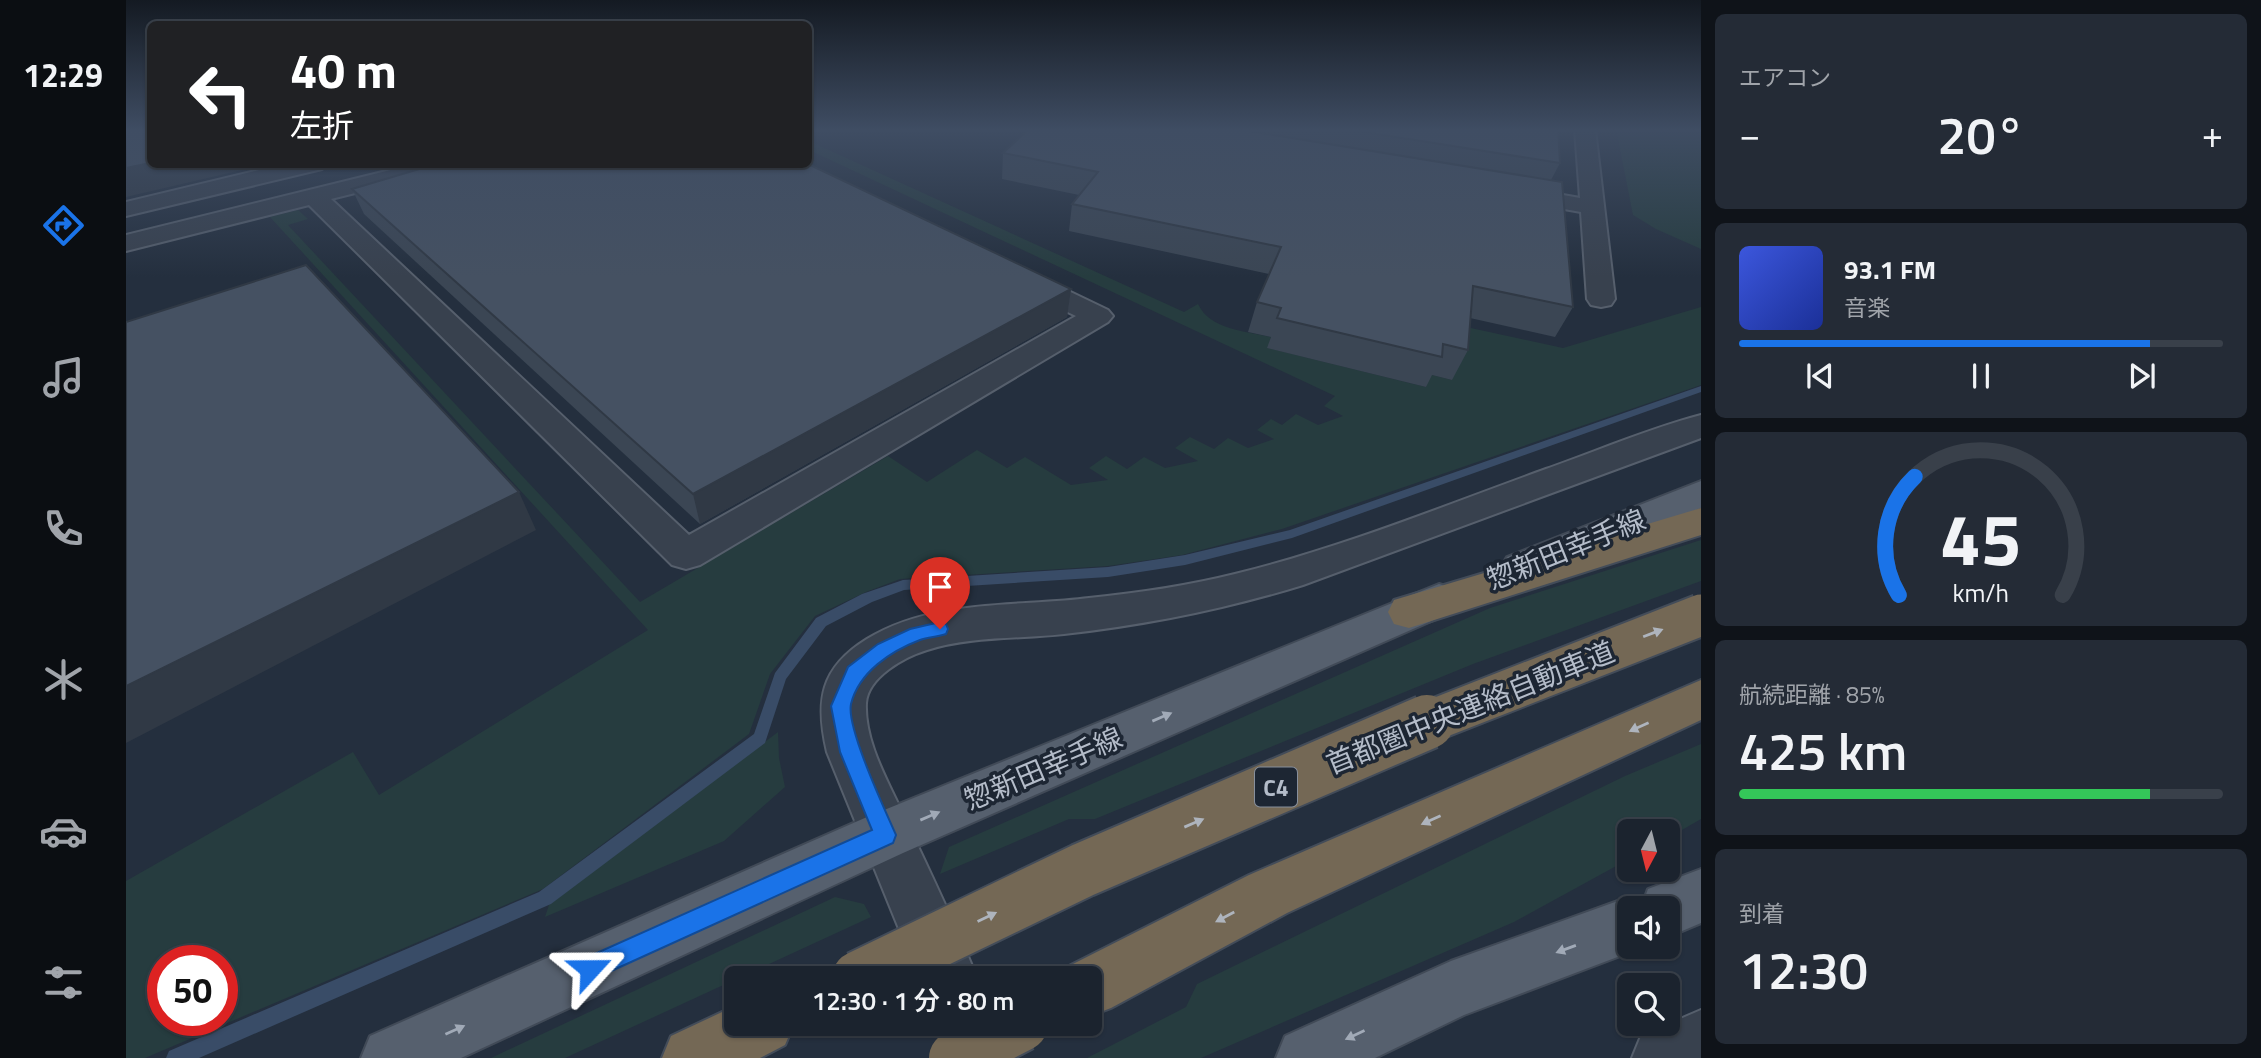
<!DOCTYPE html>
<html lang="ja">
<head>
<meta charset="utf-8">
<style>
  :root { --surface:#1b232e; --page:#242b36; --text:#f1f3f6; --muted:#a0a4aa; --line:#39404a; --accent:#1a73e8 }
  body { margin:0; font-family:"Titillium Web","Noto Sans JP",sans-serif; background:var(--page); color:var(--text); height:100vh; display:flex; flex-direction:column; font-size:26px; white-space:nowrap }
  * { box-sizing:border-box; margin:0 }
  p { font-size:23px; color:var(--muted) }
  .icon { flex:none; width:38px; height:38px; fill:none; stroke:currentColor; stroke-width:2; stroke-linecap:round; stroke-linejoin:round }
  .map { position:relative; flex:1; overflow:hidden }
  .drawer { display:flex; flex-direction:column; gap:14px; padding:14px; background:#0f1319; width:560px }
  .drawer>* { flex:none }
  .guide { position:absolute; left:21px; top:21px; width:665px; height:147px; border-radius:10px; box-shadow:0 2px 5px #0004,0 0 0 2px var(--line); background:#202124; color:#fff; overflow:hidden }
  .needle { width:46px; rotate:187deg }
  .buttons { position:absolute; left:1491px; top:819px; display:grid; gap:14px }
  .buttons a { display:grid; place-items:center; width:63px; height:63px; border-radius:10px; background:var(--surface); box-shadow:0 2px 5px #0004,0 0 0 2px var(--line); font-size:35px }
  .speed { position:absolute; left:21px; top:945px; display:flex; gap:14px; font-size:35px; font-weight:700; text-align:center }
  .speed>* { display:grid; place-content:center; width:91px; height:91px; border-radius:50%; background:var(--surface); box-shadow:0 2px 5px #0004,0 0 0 2px var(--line); line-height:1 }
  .speed .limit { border:10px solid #d22; background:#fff; color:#111 }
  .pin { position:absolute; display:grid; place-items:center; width:60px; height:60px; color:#fff; margin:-72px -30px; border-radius:50% 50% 50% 0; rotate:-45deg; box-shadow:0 0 7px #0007 }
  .pin .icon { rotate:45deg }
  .me { position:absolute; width:77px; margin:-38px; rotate:66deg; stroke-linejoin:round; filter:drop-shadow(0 0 5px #0008) }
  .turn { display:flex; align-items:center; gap:24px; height:147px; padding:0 28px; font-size:32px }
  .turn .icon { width:91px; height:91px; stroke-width:2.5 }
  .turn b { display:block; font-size:49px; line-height:60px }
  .big { font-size:52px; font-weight:600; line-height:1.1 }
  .drawer .tile { flex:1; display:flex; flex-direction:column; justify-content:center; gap:10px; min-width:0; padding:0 24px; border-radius:10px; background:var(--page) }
  .drawer .dial { align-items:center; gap:0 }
  .dial svg { height:182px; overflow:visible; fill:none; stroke:var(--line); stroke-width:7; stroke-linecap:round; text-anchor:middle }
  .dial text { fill:var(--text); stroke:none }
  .song { display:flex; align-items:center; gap:21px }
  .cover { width:84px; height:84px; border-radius:10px; background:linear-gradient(135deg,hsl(230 70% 55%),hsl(230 70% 35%)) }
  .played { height:7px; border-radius:4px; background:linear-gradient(90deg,var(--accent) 85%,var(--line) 85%) }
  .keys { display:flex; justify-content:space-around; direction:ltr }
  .heat { display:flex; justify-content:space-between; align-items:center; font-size:38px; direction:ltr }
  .charge { height:10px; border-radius:5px; background:linear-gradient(90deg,#34c759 85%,var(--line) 0) }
  .trip { position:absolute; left:598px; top:966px; width:378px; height:70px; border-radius:10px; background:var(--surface); box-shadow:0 2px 5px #0004,0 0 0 2px var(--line); font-weight:600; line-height:70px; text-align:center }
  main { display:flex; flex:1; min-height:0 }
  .tab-bar { display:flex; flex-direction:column; width:126px; justify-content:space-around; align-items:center; background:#0b0e12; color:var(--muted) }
  .tab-bar .icon { width:49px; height:49px }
  .tab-bar .active { color:var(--accent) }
  .tab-bar b { font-size:32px; color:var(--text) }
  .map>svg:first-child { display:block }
  .green { fill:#263c3f; fill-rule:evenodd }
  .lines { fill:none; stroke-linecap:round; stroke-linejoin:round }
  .stream { fill:#394c67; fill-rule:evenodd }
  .minor-casing { stroke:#565f6c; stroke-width:4 }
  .major-casing { stroke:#414a57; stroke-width:4 }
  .highway-casing { stroke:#434c59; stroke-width:4 }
  .minor { fill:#38414e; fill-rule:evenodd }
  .major { fill:#56606e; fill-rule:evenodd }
  .highway { fill:#746855; fill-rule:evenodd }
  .highway-bridge-far1-casing { stroke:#434c59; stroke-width:45; stroke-linecap:butt }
  .highway-bridge-casing { stroke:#434c59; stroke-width:58; stroke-linecap:butt }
  .highway-bridge-far1 { stroke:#746855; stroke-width:41 }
  .highway-bridge { stroke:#746855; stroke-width:54 }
  .wall { fill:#3b4654 }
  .shaded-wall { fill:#303945 }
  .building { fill:#455162; stroke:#303945; stroke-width:2 }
  .oneway { fill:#aeb4bd }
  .oneway2 { fill:#a1aab7 }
  .route { fill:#1a73e8; stroke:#114b97; stroke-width:2 }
  .labels { text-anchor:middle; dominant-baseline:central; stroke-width:7; stroke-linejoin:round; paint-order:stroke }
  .shield { fill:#1d2633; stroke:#878f9c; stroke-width:2 }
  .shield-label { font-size:23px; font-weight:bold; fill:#b4bcc9 }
  .near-street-label { font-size:28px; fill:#b4bcc9; stroke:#1d2633 }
</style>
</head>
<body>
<main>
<nav class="tab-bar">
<b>12:29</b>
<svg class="icon active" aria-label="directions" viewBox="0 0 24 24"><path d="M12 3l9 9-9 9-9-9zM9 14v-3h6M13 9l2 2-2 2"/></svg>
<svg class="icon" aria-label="music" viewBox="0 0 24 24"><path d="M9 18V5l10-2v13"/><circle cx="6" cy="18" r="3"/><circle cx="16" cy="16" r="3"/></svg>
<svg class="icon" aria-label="phone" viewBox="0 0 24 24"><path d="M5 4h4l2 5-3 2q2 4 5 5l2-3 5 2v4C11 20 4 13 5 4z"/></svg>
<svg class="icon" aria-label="climate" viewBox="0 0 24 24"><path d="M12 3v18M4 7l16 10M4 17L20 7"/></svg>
<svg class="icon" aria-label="car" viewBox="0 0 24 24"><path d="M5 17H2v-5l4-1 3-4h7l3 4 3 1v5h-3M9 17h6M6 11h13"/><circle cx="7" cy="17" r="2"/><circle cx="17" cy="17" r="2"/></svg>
<svg class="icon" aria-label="filters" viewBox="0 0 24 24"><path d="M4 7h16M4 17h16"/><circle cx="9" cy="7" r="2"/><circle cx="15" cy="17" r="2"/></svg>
</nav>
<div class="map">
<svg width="1575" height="1058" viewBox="0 0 1575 1058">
  <rect width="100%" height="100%" fill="#242f3e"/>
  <g class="green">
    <path d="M1490,129h85v120l-45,-20 -23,-14z"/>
    <path d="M683,141l375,171 14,-8c12,26 48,27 73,33l-3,11 158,39 2,-13 24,6 5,-55 106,23 138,-41v78l-419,144 -100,26 -74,11 -208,13 -34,13 -51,24 -45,58 -21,60 -206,155 -398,169h-19v-177l227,-129 26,43 269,-165 -378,-413 28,-7 10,9 -20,6 352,377 248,-146 39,26 50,-32 30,18 18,-11 46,28 37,-5 -19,-12 17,-12 21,13 17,-12 21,11 33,-7 -23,-13 15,-11 24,12 14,-11 20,10 26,-9 -17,-9 14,-11 11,6 14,-11 22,11 25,-9 -19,-10 11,-10 -526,-246zM37,961h59v59h-59z"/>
    <path d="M1575,540v41l-228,83 -378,155h-26l-129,55 9,-27 541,-239z"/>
    <path d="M652,732l1,26 6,29 -61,54 -179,76 4,-12z"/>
    <path d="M1575,744v75l-33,19v-7h-39v28l-115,63 -313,136h-114l99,-51 11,-23 428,-208z"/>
    <path d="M709,897l29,7 7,13 -306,141h-74z"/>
  </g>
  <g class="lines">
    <path class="stream" d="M1575,386v6l-409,146 -107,27 -77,12 -204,13 -32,12 -46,24 -40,53 -21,64 -214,161 -352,154h-33l3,-7 370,-159 215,-158 21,-61 41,-55 46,-24 41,-14 205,-13 77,-12 105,-25z"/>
    <g class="minor-casing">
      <g id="minor">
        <path d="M1449,129h20l20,170 -4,6 -10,2 -10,-2 -4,-6 -6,-87 -68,-12 -8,-2 -4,-5 4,-5 8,-2 67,12z"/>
        <path d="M158,164h41l-3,5 -196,47v-14z"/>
        <path d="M289,164h40l-3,5 -121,30 358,336 387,-219 -65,-31 -4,-6 4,-6 10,-2 10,2 77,37 5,6 -5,6 -408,243 -14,4 -14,-4 -363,-360 -183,46v-16z"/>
        <path d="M1575,415v23l-398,147c-78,24 -157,40 -239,49 -44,5 -94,2 -137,16 -23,7 -59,27 -61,53 -2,41 25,83 41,120 24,51 49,103 70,155h-58l-92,-226c-12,-51 -7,-84 40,-113 65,-40 149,-32 222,-41 49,-5 98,-12 146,-24 106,-26 209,-68 311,-105 51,-18 102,-40 155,-54z"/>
        <path d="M1575,1010v48h-69l9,-22z"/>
      </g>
    </g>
    <g class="major-casing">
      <g id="major">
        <path d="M1575,481v27l-180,74 -14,-5 -6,-10 6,-10z"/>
        <path d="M1313,584l15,5 6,11 -6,11 -551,242 -442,205h-100l9,-22 497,-219z"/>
        <path d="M1575,869v54l-33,14v-29h-39v39h15l-180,68 -89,43h-99l9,-22 166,-75 178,-64 14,6 5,-14z"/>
      </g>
    </g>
    <g class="highway-casing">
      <g id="highway">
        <path d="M1575,508v27l-292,93 -15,-4 -6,-12 6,-12z"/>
        <path d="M1575,680v40l-414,193 -176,95 -21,8v-38h-26l5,-12 180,-91z"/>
        <path d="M611,1005v19h57l-9,21 -25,13h-98l9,-22z"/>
      </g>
    </g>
    <use href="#minor" class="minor"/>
    <use href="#major" class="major"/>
    <use href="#highway" class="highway"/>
    <g class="highway-bridge-far1-casing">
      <path id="highway-bridge-far1" d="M1297,724l278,-109"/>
    </g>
    <g class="highway-bridge-casing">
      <g id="highway-bridge">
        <path d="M733,978l224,-108 344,-148"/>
        <path d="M830,1058l65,-34"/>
      </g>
    </g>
    <use href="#highway-bridge-far1" class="highway-bridge-far1"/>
    <use href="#highway-bridge" class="highway-bridge"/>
  </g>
  <g class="wall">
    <path d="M903,129h529l2,34 -9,17 22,127 -18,30 -85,-19 -2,32 -16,30 -20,-5 -6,12 -159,-39 4,-11 -23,-5 9,-30 12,-28 -200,-43 3,-27 7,-9 -77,-16 1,-26z"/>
    <path d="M226,189l719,100 -4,28 -367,207 -336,-310z"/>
  </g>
  <g class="shaded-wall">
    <path d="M24,163v1h118l-142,33v-29z"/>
    <path d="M945,289l-4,28 -367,207 -7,-30z"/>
    <path d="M393,492l17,38 -410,213v-57z"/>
  </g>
  <g class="building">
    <path d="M0,129h24v34l-24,5z"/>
    <path d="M903,129h208l325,53 11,125 -100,-21 -5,64 -25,-6 -1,13 -165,-39 4,-10 -24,-6 24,-55 -209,-43 26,-32 -95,-19z"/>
    <path d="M1219,129h213l2,34z"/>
    <path d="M310,164h372l263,125 -378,205 -341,-305z"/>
    <path d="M180,265l213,227 -393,194v-364z"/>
  </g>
  <defs><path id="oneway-solid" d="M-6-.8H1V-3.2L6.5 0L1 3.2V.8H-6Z" transform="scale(1.75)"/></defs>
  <g class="oneway">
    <use href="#oneway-solid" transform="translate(1527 633) rotate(-21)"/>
    <use href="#oneway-solid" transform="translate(1513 727) rotate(156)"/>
    <use href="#oneway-solid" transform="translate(1305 820) rotate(156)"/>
    <use href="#oneway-solid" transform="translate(1068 823) rotate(-23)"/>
    <use href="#oneway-solid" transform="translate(861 917) rotate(-26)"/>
    <use href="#oneway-solid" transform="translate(1099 917) rotate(152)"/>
  </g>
  <g class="oneway2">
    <use href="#oneway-solid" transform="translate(1036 717) rotate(-23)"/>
    <use href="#oneway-solid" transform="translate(804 816) rotate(-23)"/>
    <use href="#oneway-solid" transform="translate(1440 949) rotate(160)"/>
    <use href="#oneway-solid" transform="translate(329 1030) rotate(-24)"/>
    <use href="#oneway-solid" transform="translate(1229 1035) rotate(155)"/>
  </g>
  <linearGradient id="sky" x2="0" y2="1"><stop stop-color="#141a22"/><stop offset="0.47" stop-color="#3f4d63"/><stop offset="1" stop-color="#3f4d63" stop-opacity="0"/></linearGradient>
  <rect width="1575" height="277" fill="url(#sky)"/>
  <path class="route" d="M814,622l6,2 2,5 -2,5c-9,3 -18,3 -26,6 -29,11 -61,32 -69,64 -5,23 34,106 45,131l-3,8 -295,134 -8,4 -9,-4 -3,-8 3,-9 291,-130 -32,-78 -9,-46 17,-39 30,-23 32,-15z"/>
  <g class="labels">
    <rect class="shield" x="1129" y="767.5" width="42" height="39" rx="5"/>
    <g class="shield-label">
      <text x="1150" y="787">C4</text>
    </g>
    <g class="near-street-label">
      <text transform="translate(1440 549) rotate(-22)">惣新田幸手線</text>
      <text transform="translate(1344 707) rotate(-22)">首都圏中央連絡自動車道</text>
      <text transform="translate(917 768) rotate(-23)">惣新田幸手線</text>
    </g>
  </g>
</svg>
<div class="buttons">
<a><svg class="needle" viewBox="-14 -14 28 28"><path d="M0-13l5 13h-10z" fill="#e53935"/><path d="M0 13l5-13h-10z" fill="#a0a4aa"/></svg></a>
<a><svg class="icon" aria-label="sound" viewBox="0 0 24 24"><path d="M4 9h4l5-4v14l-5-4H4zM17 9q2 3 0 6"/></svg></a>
<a><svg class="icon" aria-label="search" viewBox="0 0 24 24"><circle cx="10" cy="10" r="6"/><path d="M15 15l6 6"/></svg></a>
</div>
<div class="speed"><div class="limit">50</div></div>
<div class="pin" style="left:814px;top:629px;background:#d93025"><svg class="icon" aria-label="arrive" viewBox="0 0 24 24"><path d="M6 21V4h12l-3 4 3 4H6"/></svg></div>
<svg class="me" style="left:464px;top:969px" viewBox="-20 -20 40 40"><path d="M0-17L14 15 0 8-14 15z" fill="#1a73e8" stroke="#fff" stroke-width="4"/></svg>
<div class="trip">12:30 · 1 分 · 80 m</div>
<div class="guide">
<div class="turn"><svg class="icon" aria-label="left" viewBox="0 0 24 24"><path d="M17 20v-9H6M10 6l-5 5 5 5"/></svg><div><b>40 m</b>左折</div></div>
</div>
</div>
<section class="drawer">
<div class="tile"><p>エアコン</p>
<div class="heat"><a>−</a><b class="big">20°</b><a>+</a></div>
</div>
<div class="tile">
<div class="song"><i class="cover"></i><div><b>93.1 FM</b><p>音楽</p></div></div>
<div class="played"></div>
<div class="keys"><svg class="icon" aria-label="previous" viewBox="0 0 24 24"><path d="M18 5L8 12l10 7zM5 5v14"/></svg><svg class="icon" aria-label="pause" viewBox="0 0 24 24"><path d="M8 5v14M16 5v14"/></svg><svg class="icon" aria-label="next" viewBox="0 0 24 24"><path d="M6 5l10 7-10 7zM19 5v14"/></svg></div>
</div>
<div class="tile dial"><svg viewBox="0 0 100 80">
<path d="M14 69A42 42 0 1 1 86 69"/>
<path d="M14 69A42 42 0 0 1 21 17" stroke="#1a73e8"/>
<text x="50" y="56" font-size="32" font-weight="700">45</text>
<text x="50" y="72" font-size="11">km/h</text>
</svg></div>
<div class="tile"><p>航続距離 · 85%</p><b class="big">425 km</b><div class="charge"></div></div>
<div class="tile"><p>到着</p><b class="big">12:30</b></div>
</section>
</main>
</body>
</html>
